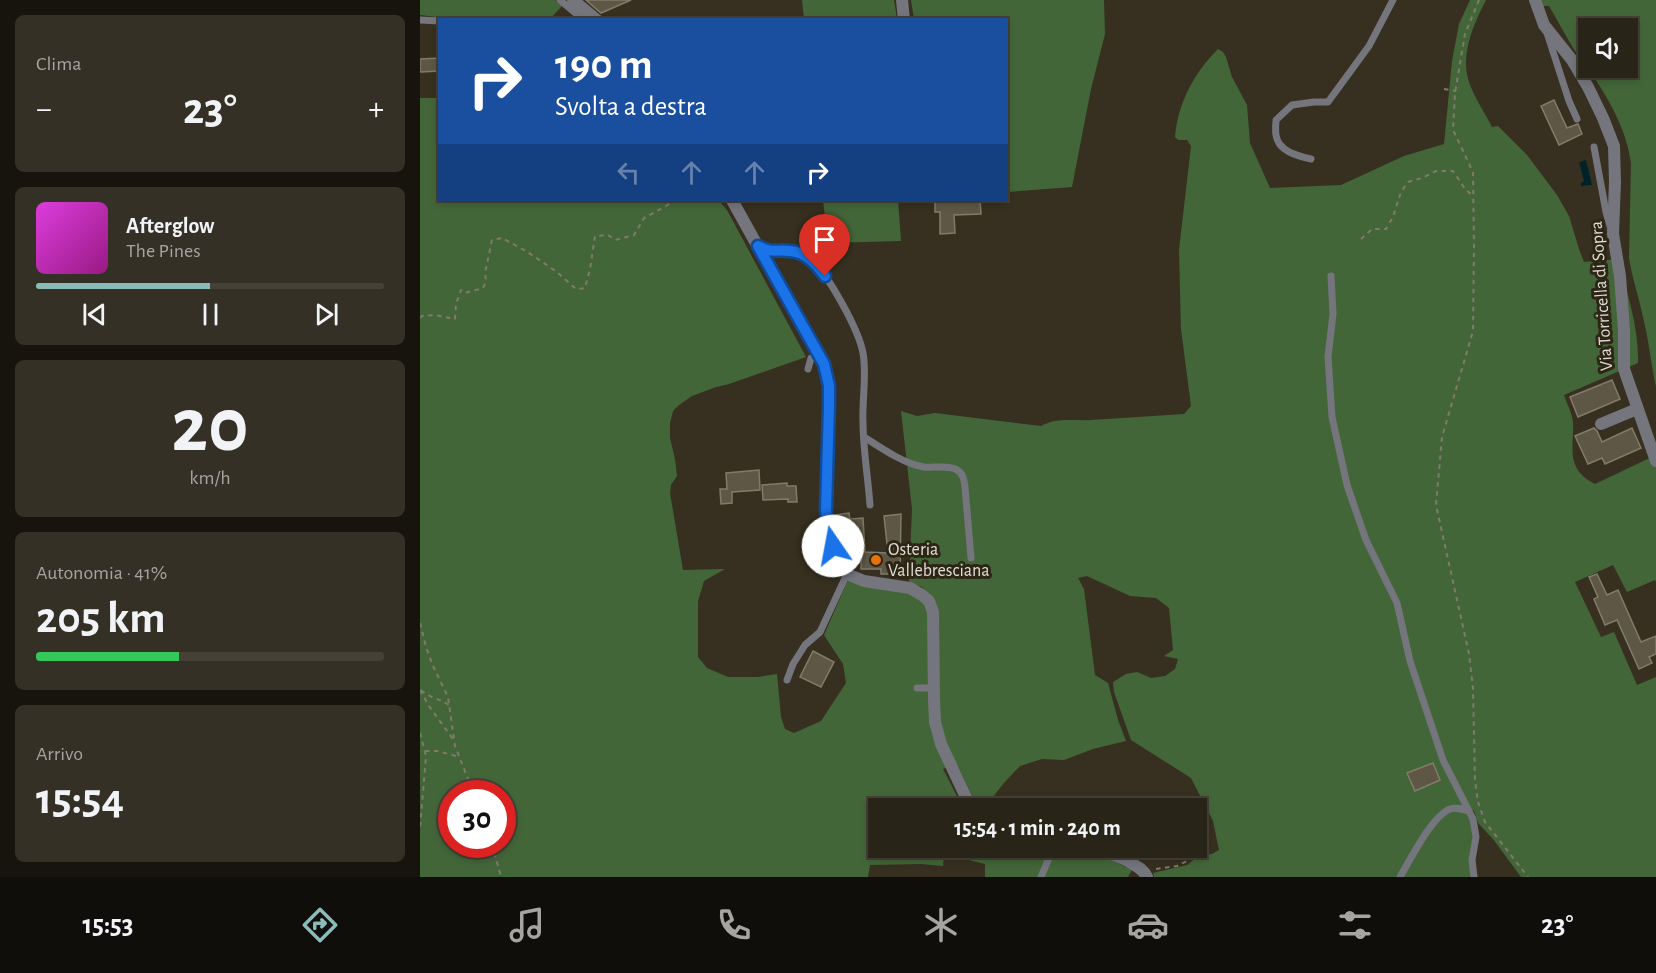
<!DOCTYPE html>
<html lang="it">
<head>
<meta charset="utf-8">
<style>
  :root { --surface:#292418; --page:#353025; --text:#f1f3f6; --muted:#a5a4a2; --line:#454137; --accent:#8bbbb9 }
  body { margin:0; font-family:"Alegreya Sans",sans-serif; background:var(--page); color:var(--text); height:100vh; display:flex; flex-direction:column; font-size:22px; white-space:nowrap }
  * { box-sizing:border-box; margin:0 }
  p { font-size:20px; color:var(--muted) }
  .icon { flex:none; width:33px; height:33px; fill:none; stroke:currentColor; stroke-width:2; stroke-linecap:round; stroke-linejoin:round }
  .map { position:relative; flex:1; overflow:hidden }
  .details { display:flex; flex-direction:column; gap:15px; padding:15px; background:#17140d; width:420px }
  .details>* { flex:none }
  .top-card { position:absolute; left:18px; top:18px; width:570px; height:183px; border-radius:0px; box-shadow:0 3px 9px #0003,0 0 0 2px var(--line); background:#1a4fa0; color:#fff; overflow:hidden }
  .fabs { position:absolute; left:1158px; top:18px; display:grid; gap:12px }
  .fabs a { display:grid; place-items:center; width:60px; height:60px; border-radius:0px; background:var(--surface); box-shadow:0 3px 9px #0003,0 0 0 2px var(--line); font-size:30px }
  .speed { position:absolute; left:18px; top:780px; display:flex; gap:12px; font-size:30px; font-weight:700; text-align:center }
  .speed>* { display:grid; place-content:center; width:78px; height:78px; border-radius:50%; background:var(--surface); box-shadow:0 3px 9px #0003,0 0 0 2px var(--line); line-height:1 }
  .speed .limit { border:9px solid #d22; background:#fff; color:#111 }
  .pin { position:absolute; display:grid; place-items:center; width:51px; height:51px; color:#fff; margin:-62px -26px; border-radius:50% 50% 50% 0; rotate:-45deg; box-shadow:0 0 6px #0007 }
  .pin .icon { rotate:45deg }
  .me { position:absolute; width:66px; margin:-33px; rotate:348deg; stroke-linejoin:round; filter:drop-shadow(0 0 4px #0008) }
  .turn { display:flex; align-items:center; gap:21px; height:126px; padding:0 18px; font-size:27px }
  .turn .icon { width:78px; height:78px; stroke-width:2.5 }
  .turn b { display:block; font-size:42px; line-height:51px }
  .lanes { display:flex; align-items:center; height:57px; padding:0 18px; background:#0003; justify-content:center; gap:30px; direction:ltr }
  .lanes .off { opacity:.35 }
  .big { font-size:45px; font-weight:700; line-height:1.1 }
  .details .widget { flex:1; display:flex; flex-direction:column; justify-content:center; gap:9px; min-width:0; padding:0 21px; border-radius:9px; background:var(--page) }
  .details .dial { align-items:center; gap:0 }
  .dial b { font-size:78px; line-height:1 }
  .song { display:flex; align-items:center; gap:18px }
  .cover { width:72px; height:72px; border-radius:9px; background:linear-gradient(135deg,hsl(300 70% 55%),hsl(310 70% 35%)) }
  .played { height:6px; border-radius:3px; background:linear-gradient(90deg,var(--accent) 50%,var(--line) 50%) }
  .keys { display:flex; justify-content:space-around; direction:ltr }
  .heat { display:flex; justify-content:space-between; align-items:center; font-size:33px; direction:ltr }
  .charge { height:9px; border-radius:4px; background:linear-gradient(90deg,#34c759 41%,var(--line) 0) }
  .trip { position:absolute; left:448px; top:798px; width:339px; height:60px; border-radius:0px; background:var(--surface); box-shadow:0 3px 9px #0003,0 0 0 2px var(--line); font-weight:700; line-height:60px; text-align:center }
  .tab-bar { display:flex; height:96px; justify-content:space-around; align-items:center; background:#100e0a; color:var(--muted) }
  .tab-bar .icon { width:42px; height:42px }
  .tab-bar .active { color:var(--accent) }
  .tab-bar b { font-size:27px; color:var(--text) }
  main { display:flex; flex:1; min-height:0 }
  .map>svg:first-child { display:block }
  .green { fill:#436639; fill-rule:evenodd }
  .water { fill:#002328 }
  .building { fill:#5e5745; stroke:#837b69; stroke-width:1.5 }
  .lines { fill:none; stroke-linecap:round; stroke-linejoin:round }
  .path { stroke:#807a6d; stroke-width:2; stroke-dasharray:4.5 4.5; stroke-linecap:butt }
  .lane { stroke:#75757e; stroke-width:7 }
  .street { stroke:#75757e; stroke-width:12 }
  .route-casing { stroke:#114b97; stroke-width:15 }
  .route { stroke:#1a73e8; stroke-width:10 }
  .food-dot { fill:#e8710a; stroke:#2d2616; stroke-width:2 }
  .labels { text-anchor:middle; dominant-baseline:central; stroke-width:6; stroke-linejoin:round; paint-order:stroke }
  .street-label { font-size:18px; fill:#e1ddd3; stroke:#2d2616 }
  .poi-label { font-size:18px; fill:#e1ddd3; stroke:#2d2616; text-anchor:start }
</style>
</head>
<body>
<main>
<section class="details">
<div class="widget"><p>Clima</p>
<div class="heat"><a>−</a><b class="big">23°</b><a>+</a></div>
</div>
<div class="widget">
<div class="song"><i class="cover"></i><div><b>Afterglow</b><p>The Pines</p></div></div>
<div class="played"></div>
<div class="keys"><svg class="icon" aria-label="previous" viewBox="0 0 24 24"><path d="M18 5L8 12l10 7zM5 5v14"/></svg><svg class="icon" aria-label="pause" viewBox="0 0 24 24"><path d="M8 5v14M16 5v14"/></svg><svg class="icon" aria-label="next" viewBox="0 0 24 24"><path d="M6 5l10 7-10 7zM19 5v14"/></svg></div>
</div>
<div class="widget dial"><b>20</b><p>km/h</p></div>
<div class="widget"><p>Autonomia · 41%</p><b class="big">205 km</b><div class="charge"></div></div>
<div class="widget"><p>Arrivo</p><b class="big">15:54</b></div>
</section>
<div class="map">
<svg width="1236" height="877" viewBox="0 0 1236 877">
  <rect width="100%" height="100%" fill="#373020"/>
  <g class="green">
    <path d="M0,0h135l7,6 -12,13 -88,1 -42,-5z"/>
    <path d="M382,0h92l3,19h-93z"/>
    <path d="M491,0h193l1,34 -14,55 -19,98 -65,5 -1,-172 -92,-1z"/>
    <path d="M1050,0h16c-13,25 -27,57 -16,85 6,15 15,28 22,42l6,-1 29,29 30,40 12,21 10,33 5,13 34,-3c9,33 21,69 20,104l-74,32c3,9 8,18 9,27 1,27 -8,47 22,62l61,-29v127l-1,-2 -28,12 -14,-27 -38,17 26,55 13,-5 23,53 19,-8v200h-135l-28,-38 -15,-16 -4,-12 -4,-1 4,25 -2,42h-318l-1,-4 34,-8 13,-10 12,-1 7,-4 -6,-29 -22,-43 -60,-38 -17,-48 -1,-10 13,-8 11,-2 14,6 14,-2 10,-7 3,-10 -14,-3 9,-6 -4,-42 -13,-10 -26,-2 -43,-20 -9,2 6,11 11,86 13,8 10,37 8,21 -33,8 -29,11 -22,-1 -22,7 -17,18 -13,17 3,7h-15l-21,-44 -14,5 20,39h-84v40h108l4,6 14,3 91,-3 11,4 25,12 -4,7h-143v-13l-41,-10 -1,12 -22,-2 -51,1 -2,12h-448v-779h19l1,102h281v3l6,7 79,147 -77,27 -13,3 -24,9 -13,9 -6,6 -3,12v15l5,21 2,17 -6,9 -1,8 13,77 42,-1 -21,12 -6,20v56l9,11 21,9h30l19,-3 4,43 4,12 9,4 27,-12 25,-38 -3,-19 -19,-29 25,-57 82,18 -9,-9 -13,-5 3,-73 -11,-98 16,5 18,-3 106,13c16,-9 32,-5 50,-6 31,-2 62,-4 93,-6l7,-8 -10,-77 -2,-79 12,-104 -4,-6h-9l-3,-3c3,-34 19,-64 43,-88l5,3 3,5 6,20 15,28 3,38 20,45 71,-3 63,-29 40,-12 8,-83 7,-37zM32,794h50v50h-50z"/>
    <path d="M1119,0h117v387c-5,-23 -7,-46 -13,-70 -4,-20 -11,-39 -14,-59l2,-95c-4,-31 -20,-60 -37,-86 -4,-6 -10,-12 -14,-18 -11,-17 -21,-36 -31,-53h-7zM1168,28h40v40h-40z"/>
    <path d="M403,200h75l3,41 -73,2z"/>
  </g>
  <path class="water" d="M1166,160l6,25 -11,1v-3l3,-2 -5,-19z"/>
  <g class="building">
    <path d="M166,0h45l-30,13z"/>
    <path d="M20,58v13l-20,1v-13z"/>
    <path d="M1134,100l13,28 11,-4 4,10 -23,11 -18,-39z"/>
    <path d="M515,200h45l1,14 -27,1 1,18 -15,1v-22h-5z"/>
    <path d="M1192,380l8,19 -42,18 -8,-20z"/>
    <path d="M1174,428l3,3 5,11 30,-14 9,20 -36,16 -3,-6 -14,6 -13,-28z"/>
    <path d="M339,470l1,20 -28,2v11l-11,1 -1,-15h7l-1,-16z"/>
    <path d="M367,483v3h9l1,16h-9v-3l-25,1 -1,-15z"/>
    <path d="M429,513l1,6 13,-1 2,34 23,1 -4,-37 17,-2 -1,60h-19v-5h-20v-15l-16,1 -9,-26 -1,-14z"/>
    <path d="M1177,574l10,21 11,-5 23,52 15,-6v18l-7,3 3,6 -13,6 -22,-49 -12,5 -11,-26 4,-2 -9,-20z"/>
    <path d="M393,651l21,11 -13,25 -21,-10z"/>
    <path d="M1013,763l7,17 -25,11 -8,-18z"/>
  </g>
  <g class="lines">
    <g class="path">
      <path d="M1059,0l-14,34 -10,59 -2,37 20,42 1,75 -1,84 -31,106 -6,68 33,149 4,34 2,93 3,21 7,20 43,55"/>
      <path d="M1024,89l12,2"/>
      <path d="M941,239l11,-10h14l7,-12 8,-25 7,-10 14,-4 14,-7h17l12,18 7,6"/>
      <path d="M0,318l2,-2 13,-1 20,4 1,-15 5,-14 4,3 18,-5 3,-7 -1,-8 7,-33 10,-2 24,13 31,21 19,17 9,-1 5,-19 5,-33 13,-1 7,5 19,-5 10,-17 33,-18"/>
      <path d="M0,623l6,24 7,19 15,31 7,49 19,48"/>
      <path d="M0,690l9,16 26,36"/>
      <path d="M1,690c10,9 18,8 28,15"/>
      <path d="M0,733l6,23 -6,72"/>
      <path d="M5,751h12l23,6"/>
      <path d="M72,844l9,33"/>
      <path d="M736,869l21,-3 20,-10"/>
    </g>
    <g class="lane">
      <path d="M140,0l19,16"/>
      <path d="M0,20l20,1"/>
      <path d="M1127,33l22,68 8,18"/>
      <path d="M1174,147l12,65 4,14"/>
      <path d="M891,159c-14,-3 -33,-8 -35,-24 -1,-5 0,-11 0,-15l16,-15 22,-3h14l41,-56 24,-46"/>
      <path d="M340,248c17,9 29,-2 48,10 19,12 51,73 55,95 4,22 -1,46 0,69 0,27 5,55 7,83"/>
      <path d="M911,276l2,38 -5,43 4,60 15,68 19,55 31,63 13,58 33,99 30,59 3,18 -4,23 2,17"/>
      <path d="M388,369l3,-11"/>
      <path d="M444,437c17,11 40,27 60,30 10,1 25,-2 33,3 7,4 7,11 8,17l6,71"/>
      <path d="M367,680l6,-16 12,-19 15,-13 27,-58"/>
      <path d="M497,688h17"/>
      <path d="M621,877l11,-26"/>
      <path d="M980,877c10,-17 32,-61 50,-68 6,-2 12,0 18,2"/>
    </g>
    <g class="street">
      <path d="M153,0l24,20"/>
      <path d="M482,0l2,20"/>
      <path d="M1115,0l9,25 28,35 16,27 15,31 11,28 1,36 -2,52 7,42 4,54v39l32,92"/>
      <path d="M312,200l91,164 6,22v20l-3,104 2,21 10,29 9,14 17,7 46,7 12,7 7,6 4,11 1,87 1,23 6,22 30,64"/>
      <path d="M1181,424l36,-15"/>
      <path d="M583,848c16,10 62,0 83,1 14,0 27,5 40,11 8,5 17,8 21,17"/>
    </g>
  </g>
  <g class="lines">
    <g class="route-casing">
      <path id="route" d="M405,276c-9,-12 -19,-24 -35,-25 -14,-2 -17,3 -32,-5l66,118 5,22v20l-3,104 2,21 5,15"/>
    </g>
    <use href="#route" class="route"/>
  </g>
  <circle class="food-dot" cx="456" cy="560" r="6"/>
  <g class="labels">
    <g class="street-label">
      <text transform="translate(1182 296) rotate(-94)">Via Torricella di Sopra</text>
    </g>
    <g class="poi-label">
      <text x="468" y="550">Osteria<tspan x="468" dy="21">Vallebresciana</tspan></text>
    </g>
  </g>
</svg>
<div class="fabs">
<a><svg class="icon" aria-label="sound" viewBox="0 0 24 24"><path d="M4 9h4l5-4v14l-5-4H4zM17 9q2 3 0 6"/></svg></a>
</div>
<div class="speed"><div class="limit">30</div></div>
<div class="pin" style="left:405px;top:276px;background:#d93025"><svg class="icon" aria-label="arrive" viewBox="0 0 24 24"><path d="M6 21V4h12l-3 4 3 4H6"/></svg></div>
<svg class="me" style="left:413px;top:546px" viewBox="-20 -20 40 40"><circle r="19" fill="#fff"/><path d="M0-13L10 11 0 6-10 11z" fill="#1a73e8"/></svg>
<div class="trip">15:54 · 1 min · 240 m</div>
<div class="top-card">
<div class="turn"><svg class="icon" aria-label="right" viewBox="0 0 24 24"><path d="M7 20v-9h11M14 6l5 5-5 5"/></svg><div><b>190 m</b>Svolta a destra</div></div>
<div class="lanes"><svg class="icon off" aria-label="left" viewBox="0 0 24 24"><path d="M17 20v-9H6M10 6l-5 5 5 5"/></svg><svg class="icon off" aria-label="ahead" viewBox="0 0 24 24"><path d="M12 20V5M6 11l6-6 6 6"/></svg><svg class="icon off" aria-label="ahead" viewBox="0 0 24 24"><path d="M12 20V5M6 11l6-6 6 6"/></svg><svg class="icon" aria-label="right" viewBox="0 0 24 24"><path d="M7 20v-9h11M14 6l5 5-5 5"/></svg></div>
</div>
</div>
</main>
<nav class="tab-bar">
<b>15:53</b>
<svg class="icon active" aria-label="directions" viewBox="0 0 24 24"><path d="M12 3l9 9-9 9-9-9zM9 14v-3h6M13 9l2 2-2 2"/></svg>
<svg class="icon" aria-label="music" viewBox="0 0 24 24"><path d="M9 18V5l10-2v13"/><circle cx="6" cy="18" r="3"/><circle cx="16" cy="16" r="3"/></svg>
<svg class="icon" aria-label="phone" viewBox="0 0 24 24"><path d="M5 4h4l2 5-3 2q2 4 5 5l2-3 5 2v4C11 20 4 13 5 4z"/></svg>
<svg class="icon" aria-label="climate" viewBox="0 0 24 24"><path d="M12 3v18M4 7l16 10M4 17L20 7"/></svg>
<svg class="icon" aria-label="car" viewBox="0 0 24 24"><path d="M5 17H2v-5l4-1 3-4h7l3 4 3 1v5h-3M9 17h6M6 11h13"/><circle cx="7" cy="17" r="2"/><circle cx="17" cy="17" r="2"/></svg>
<svg class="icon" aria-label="filters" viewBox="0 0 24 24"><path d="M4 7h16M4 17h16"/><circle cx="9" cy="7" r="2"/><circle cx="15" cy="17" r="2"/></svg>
<b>23°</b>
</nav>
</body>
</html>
